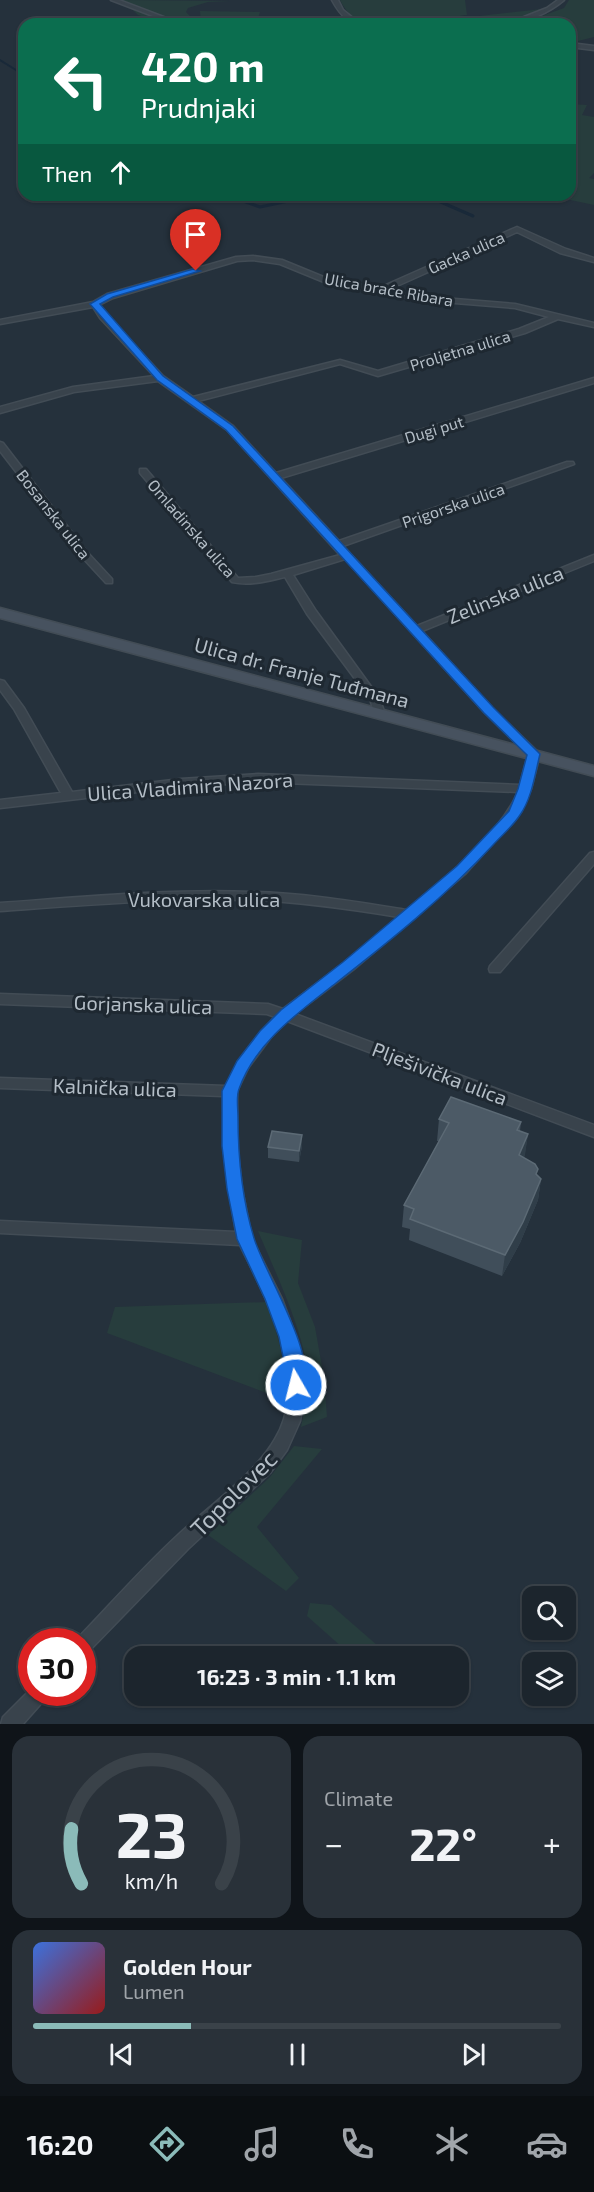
<!DOCTYPE html>
<html lang="en">
<head>
<meta charset="utf-8">
<style>
  :root { --surface:#1c252d; --page:#293139; --text:#f1f3f6; --muted:#a0a5aa; --line:#3a4249; --accent:#8bbbb9 }
  body { margin:0; font-family:"Exo 2",sans-serif; background:var(--page); color:var(--text); height:100vh; display:flex; flex-direction:column; font-size:22px; white-space:nowrap }
  * { box-sizing:border-box; margin:0 }
  p { font-size:20px; color:var(--muted) }
  .icon { flex:none; width:33px; height:33px; fill:none; stroke:currentColor; stroke-width:2; stroke-linecap:round; stroke-linejoin:round }
  .map { position:relative; height:1724px; overflow:hidden }
  .side { display:flex; flex-direction:column; gap:12px; padding:12px; background:#0f1419; flex:1 }
  .side>* { flex:none }
  .hud { position:absolute; left:18px; top:18px; width:558px; height:183px; border-radius:18px; box-shadow:0 2px 4px #0004,0 0 0 2px var(--line); background:#0b6e4f; color:#fff; overflow:hidden }
  .tools { position:absolute; left:522px; top:1586px; display:grid; gap:12px }
  .tools a { display:grid; place-items:center; width:54px; height:54px; border-radius:12px; background:var(--surface); box-shadow:0 2px 4px #0004,0 0 0 2px var(--line); font-size:30px }
  .speed { position:absolute; left:18px; top:1628px; display:flex; gap:12px; font-size:30px; font-weight:700; text-align:center }
  .speed>* { display:grid; place-content:center; width:78px; height:78px; border-radius:50%; background:var(--surface); box-shadow:0 2px 4px #0004,0 0 0 2px var(--line); line-height:1 }
  .speed .limit { border:9px solid #d22; background:#fff; color:#111 }
  .pin { position:absolute; display:grid; place-items:center; width:51px; height:51px; color:#fff; margin:-62px -26px; border-radius:50% 50% 50% 0; rotate:-45deg; box-shadow:0 0 6px #0007 }
  .pin .icon { rotate:45deg }
  .me { position:absolute; width:66px; margin:-33px; rotate:352deg; stroke-linejoin:round; filter:drop-shadow(0 0 4px #0008) }
  .turn { display:flex; align-items:center; gap:21px; height:126px; padding:0 24px; font-size:27px }
  .turn .icon { width:78px; height:78px; stroke-width:2.5 }
  .turn b { display:block; font-size:42px; line-height:51px }
  .then { display:flex; align-items:center; height:57px; padding:0 24px; background:#0003; gap:12px; font-size:22px }
  .big { font-size:45px; font-weight:700; line-height:1.1 }
  .side .widget { flex:1; display:flex; flex-direction:column; justify-content:center; gap:9px; min-width:0; padding:0 21px; border-radius:18px; background:var(--page) }
  .side .dial { align-items:center; gap:0 }
  .dial svg { height:156px; overflow:visible; fill:none; stroke:var(--line); stroke-width:7; stroke-linecap:round; text-anchor:middle }
  .dial text { fill:var(--text); stroke:none }
  .song { display:flex; align-items:center; gap:18px }
  .cover { width:72px; height:72px; border-radius:9px; background:linear-gradient(135deg,hsl(220 70% 55%),hsl(0 70% 35%)) }
  .played { height:6px; border-radius:3px; background:linear-gradient(90deg,var(--accent) 30%,var(--line) 30%) }
  .keys { display:flex; justify-content:space-around; direction:ltr }
  .heat { display:flex; justify-content:space-between; align-items:center; font-size:33px; direction:ltr }
  .side .tiles { flex:1; display:grid; gap:12px; grid-template-columns:1fr 1fr }
  .widget:last-child { grid-column:span 2 }
  .trip { position:absolute; left:124px; top:1646px; width:345px; height:60px; border-radius:18px; background:var(--surface); box-shadow:0 2px 4px #0004,0 0 0 2px var(--line); font-weight:700; line-height:60px; text-align:center }
  .tab-bar { display:flex; height:96px; justify-content:space-around; align-items:center; background:#0b0f12; color:var(--muted) }
  .tab-bar .icon { width:42px; height:42px }
  .tab-bar .selected { color:var(--accent) }
  .tab-bar b { font-size:27px; color:var(--text) }
  .map>svg:first-child { display:block }
  .green { fill:#273d3d }
  .lines { fill:none; stroke-linecap:round; stroke-linejoin:round }
  .stream-far1 { stroke:#192939; stroke-width:2 }
  .stream { stroke:#192939; stroke-width:3 }
  .minor-casing { stroke:#424c55; stroke-width:3 }
  .secondary-casing { stroke:#424c55; stroke-width:3 }
  .minor { fill:#39434c; fill-rule:evenodd }
  .secondary { fill:#47525f; fill-rule:evenodd }
  .wall { fill:#404e5a }
  .shaded-wall { fill:#303e49 }
  .building { fill:#4c5a66; stroke:#5c6a75; stroke-width:1.5 }
  .route { fill:#1a73e8; stroke:#114b97; stroke-width:1.5 }
  .labels { text-anchor:middle; dominant-baseline:central; stroke-width:6; stroke-linejoin:round; paint-order:stroke }
  .far-street-label { font-size:16px; fill:#b4bec7; stroke:#1e2831 }
  .street-label { font-size:20px; fill:#b4bec7; stroke:#1e2831 }
  .near-street-label { font-size:24px; fill:#b4bec7; stroke:#1e2831 }
</style>
</head>
<body>
<div class="map">
<svg width="594" height="1724" viewBox="0 0 594 1724">
  <rect width="100%" height="100%" fill="#25313c"/>
  <g class="green">
    <path d="M121,0l109,1 -22,1 -20,6 -2,4 6,6 9,4 -1,-11 60,1 -4,12h-108l2,-5 -12,-4 -5,-5 3,-4z"/>
    <path d="M340,0h125l2,15c-20,2 -90,15 -104,8 -11,-5 -18,-13 -23,-23z"/>
    <path d="M569,0h25v37l-24,6v-19h-50l44,-16z"/>
    <path d="M542,9l-42,15h-91z"/>
    <path d="M570,104l17,1 -5,10 12,2v56l-5,5 5,1v26l-47,-10h23z"/>
    <path d="M258,1231l44,9 -4,43 17,44 9,51 3,39 -26,10c4,-19 7,-36 6,-56 -3,-39 -33,-102 -49,-140z"/>
    <path d="M267,1302c11,35 20,61 18,98l-178,-67 8,-26z"/>
    <path d="M294,1446l28,3 -65,78 42,51 -13,13 -78,-56 62,-58z"/>
    <path d="M310,1603l21,2 47,41 -4,10h-22l-45,-40z"/>
  </g>
  <g class="lines">
    <g class="stream-far1">
      <path d="M0,60l24,15"/>
      <path d="M226,195l7,3"/>
      <path d="M424,195l7,3"/>
      <path d="M304,198l15,-3"/>
    </g>
    <g class="stream">
      <path d="M229,196l31,11 52,-11"/>
      <path d="M427,196l46,20"/>
    </g>
    <g class="minor-casing">
      <g id="minor">
        <path d="M111,0h8l63,24h-8z"/>
        <path d="M332,0h6l5,10 17,14c-13,0 -22,-13 -28,-24z"/>
        <path d="M558,0h6c-14,12 -39,24 -58,24l41,-16z"/>
        <path d="M570,43l24,3v4l-24,-3z"/>
        <path d="M517,227l49,22 28,9v4l-34,-9 -43,-21 -129,58 30,6 97,8 79,19v4l-36,-8 -33,14 -147,43 -38,-12 -142,37 35,25 43,47 318,-95v5l-313,95 58,63 228,-79h6l1,2 -231,82 74,80 177,-71v6l-172,70 70,77 46,44 2,2 -9,35 -10,23 -55,61 -112,96 -59,45 299,111v12l-307,-116 -16,16 -23,31 -11,23v54l5,44 10,50 30,60 14,38 8,35v25l-4,24 -13,29 -17,23 -82,76 -100,103 -6,3v-14l-6,-1c34,-35 66,-72 102,-105 29,-27 78,-62 97,-96 8,-13 12,-28 13,-43 3,-54 -25,-104 -48,-151l-240,-12v-12l236,11c-9,-48 -13,-87 -13,-136l-223,-8v-10l226,8c13,-26 28,-49 49,-69l-8,-3 -267,-10v-10l268,10 15,5 61,-46 55,-46c-49,-8 -97,-15 -146,-17 -85,-2 -169,5 -253,11v-8c84,-6 168,-14 252,-11 52,1 104,10 155,18 37,-31 92,-74 111,-118l-260,-10 -77,5 -181,21v-8l61,-7 -47,-84 -14,-19v-10l4,1 20,27 48,84 109,-13 77,-5 262,11 8,-30 -44,-43 -139,-153 -52,16 23,36 64,88 5,16 -5,3 -5,-3 -5,-16 -63,-85 -22,-37c-18,4 -35,9 -53,5l-92,-109v-4h6l92,109 18,-1 15,-3 69,-19 -113,-125 -69,-49 -84,11 -74,21v-6l73,-20 81,-11 -54,-58 -7,-11 -93,17v-4l93,-18 14,-8 129,-37 17,-1 29,4 44,18 53,10zM253,260l27,4 44,18 94,18 97,8 34,9 -30,12 -141,42 -38,-11 -147,37 -30,-21 -57,-62 -7,-9 14,-7 124,-37z"/>
        <path d="M0,442l3,1 84,109 25,27v4h-6l-25,-27 -81,-105z"/>
        <path d="M594,852v12l-94,108h-10l-1,-3 1,-3 100,-113z"/>
        <path d="M32,1688v4h17l-3,6 -23,26h-22l2,-7z"/>
      </g>
    </g>
    <g class="secondary-casing">
      <path id="secondary" d="M0,608l594,158v10l-594,-158z"/>
    </g>
    <use href="#minor" class="minor"/>
    <use href="#secondary" class="secondary"/>
  </g>
  <g class="wall">
    <path d="M439,1119l82,3 -1,9 8,3 -4,24 13,17 4,4 -3,21 -18,43 -18,33 -93,-36 1,-11 -8,-2 2,-22 35,-64h-2z"/>
    <path d="M302,1146l-3,16 -31,-4v-11z"/>
  </g>
  <g class="shaded-wall">
    <path d="M528,1134l-3,21 -9,21 3,-21z"/>
    <path d="M302,1135v11l-3,16v-11z"/>
    <path d="M541,1179l-3,21 -18,43 -18,33 3,-21z"/>
  </g>
  <g class="building">
    <path d="M451,1097l70,25 -4,8 11,4 -9,21 16,9 3,5 -2,5 5,5 -18,43 -18,33 -95,-36 4,-10 -10,-4 45,-82 -10,-4z"/>
    <path d="M272,1131l30,4 -3,16 -31,-4z"/>
  </g>
  <path class="route" d="M193,269l7,2 -87,26 -13,7 63,72 70,50 260,281 47,47c-5,20 -8,44 -20,61 -7,11 -18,20 -27,30 -47,51 -103,96 -157,138 -37,29 -81,60 -97,106 -3,8 -1,19 -1,27 0,40 4,83 16,122 10,34 65,119 49,153l-7,2 -6,-2 -11,-54 -14,-38 -28,-60 -10,-50 -5,-43v-55l15,-30 23,-30 21,-21 62,-48 114,-96 52,-55 9,-22 9,-34 -43,-42 -258,-283 -69,-50 -67,-76 17,-10z"/>
  <g class="labels">
    <g class="far-street-label">
      <text transform="translate(466 252) rotate(-24)">Gacka ulica</text>
      <text transform="translate(389 289) rotate(10)">Ulica braće Ribara</text>
      <text transform="translate(460 350) rotate(-17)">Proljetna ulica</text>
      <text transform="translate(434 429) rotate(-17)">Dugi put</text>
      <text transform="translate(453 505) rotate(-19)">Prigorska ulica</text>
      <text transform="translate(54 514) rotate(52)">Bosanska ulica</text>
      <text transform="translate(192 528) rotate(49)">Omladinska ulica</text>
    </g>
    <g class="street-label">
      <text transform="translate(505 594) rotate(-22)">Zelinska ulica</text>
      <text transform="translate(302 672) rotate(15)">Ulica dr. Franje Tuđmana</text>
      <text transform="translate(190 786) rotate(-4)">Ulica Vladimira Nazora</text>
      <text x="204" y="899">Vukovarska ulica</text>
      <text transform="translate(143 1004) rotate(2)">Gorjanska ulica</text>
      <text transform="translate(440 1073) rotate(21)">Plješivička ulica</text>
      <text transform="translate(115 1087) rotate(2)">Kalnička ulica</text>
    </g>
    <g class="near-street-label">
      <text transform="translate(233 1493) rotate(-45)">Topolovec</text>
    </g>
  </g>
</svg>
<div class="tools">
<a><svg class="icon" aria-label="search" viewBox="0 0 24 24"><circle cx="10" cy="10" r="6"/><path d="M15 15l6 6"/></svg></a>
<a><svg class="icon" aria-label="layers" viewBox="0 0 24 24"><path d="M12 4l9 5-9 5-9-5zM3 14l9 5 9-5"/></svg></a>
</div>
<div class="speed"><div class="limit">30</div></div>
<div class="pin" style="left:196px;top:271px;background:#d93025"><svg class="icon" aria-label="arrive" viewBox="0 0 24 24"><path d="M6 21V4h12l-3 4 3 4H6"/></svg></div>
<svg class="me" style="left:296px;top:1385px" viewBox="-20 -20 40 40"><circle r="17" fill="#1a73e8" stroke="#fff" stroke-width="3"/><path d="M0-11L8 9 0 5-8 9z" fill="#fff"/></svg>
<div class="trip">16:23 · 3 min · 1.1 km</div>
<div class="hud">
<div class="turn"><svg class="icon" aria-label="left" viewBox="0 0 24 24"><path d="M17 20v-9H6M10 6l-5 5 5 5"/></svg><div><b>420 m</b>Prudnjaki</div></div>
<div class="then">Then<svg class="icon" aria-label="ahead" viewBox="0 0 24 24"><path d="M12 20V5M6 11l6-6 6 6"/></svg></div>
</div>
</div>
<section class="side">
<div class="tiles">
<div class="widget dial"><svg viewBox="0 0 100 80">
<path d="M14 69A42 42 0 1 1 86 69"/>
<path d="M14 69A42 42 0 0 1 9 41" stroke="#8bbbb9"/>
<text x="50" y="56" font-size="32" font-weight="700">23</text>
<text x="50" y="72" font-size="11">km/h</text>
</svg></div>
<div class="widget"><p>Climate</p>
<div class="heat"><a>−</a><b class="big">22°</b><a>+</a></div>
</div>
<div class="widget">
<div class="song"><i class="cover"></i><div><b>Golden Hour</b><p>Lumen</p></div></div>
<div class="played"></div>
<div class="keys"><svg class="icon" aria-label="previous" viewBox="0 0 24 24"><path d="M18 5L8 12l10 7zM5 5v14"/></svg><svg class="icon" aria-label="pause" viewBox="0 0 24 24"><path d="M8 5v14M16 5v14"/></svg><svg class="icon" aria-label="next" viewBox="0 0 24 24"><path d="M6 5l10 7-10 7zM19 5v14"/></svg></div>
</div>
</div>
</section>
<nav class="tab-bar">
<b>16:20</b>
<svg class="icon selected" aria-label="directions" viewBox="0 0 24 24"><path d="M12 3l9 9-9 9-9-9zM9 14v-3h6M13 9l2 2-2 2"/></svg>
<svg class="icon" aria-label="music" viewBox="0 0 24 24"><path d="M9 18V5l10-2v13"/><circle cx="6" cy="18" r="3"/><circle cx="16" cy="16" r="3"/></svg>
<svg class="icon" aria-label="phone" viewBox="0 0 24 24"><path d="M5 4h4l2 5-3 2q2 4 5 5l2-3 5 2v4C11 20 4 13 5 4z"/></svg>
<svg class="icon" aria-label="climate" viewBox="0 0 24 24"><path d="M12 3v18M4 7l16 10M4 17L20 7"/></svg>
<svg class="icon" aria-label="car" viewBox="0 0 24 24"><path d="M5 17H2v-5l4-1 3-4h7l3 4 3 1v5h-3M9 17h6M6 11h13"/><circle cx="7" cy="17" r="2"/><circle cx="17" cy="17" r="2"/></svg>
</nav>
</body>
</html>
